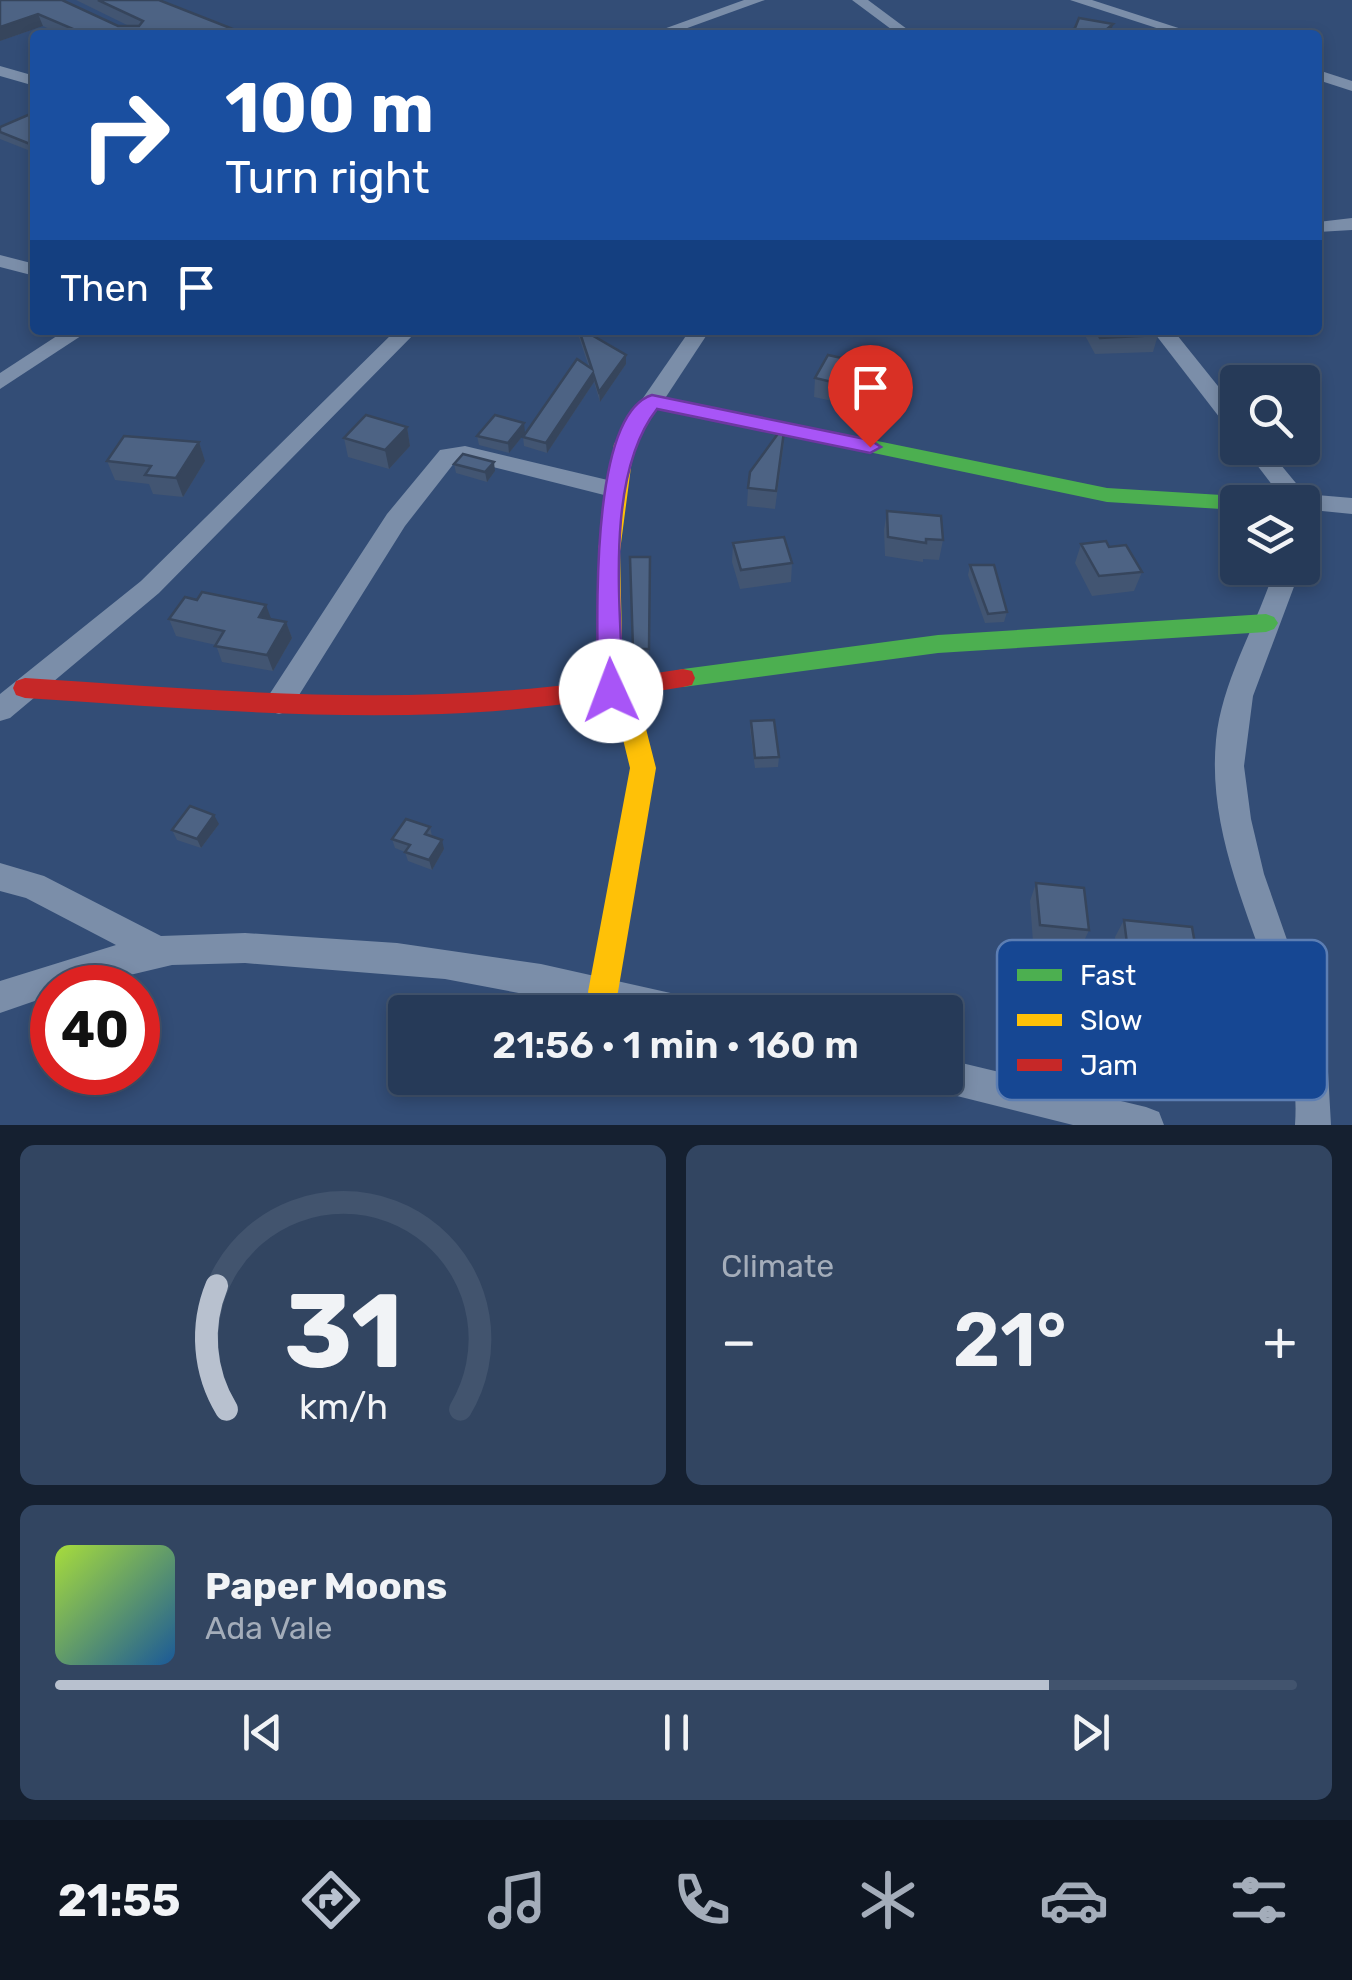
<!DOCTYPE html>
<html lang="en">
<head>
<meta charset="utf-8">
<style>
  :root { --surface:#263a58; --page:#324561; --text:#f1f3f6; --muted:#a4adba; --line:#42546e; --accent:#b8c1cf }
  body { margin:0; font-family:Rubik,sans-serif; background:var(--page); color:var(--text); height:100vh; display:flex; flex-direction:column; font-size:38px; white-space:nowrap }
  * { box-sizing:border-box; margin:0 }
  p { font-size:32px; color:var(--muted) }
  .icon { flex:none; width:55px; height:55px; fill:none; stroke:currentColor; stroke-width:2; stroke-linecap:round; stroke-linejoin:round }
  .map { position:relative; height:1125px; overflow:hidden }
  .side { display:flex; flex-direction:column; gap:20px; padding:20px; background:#152030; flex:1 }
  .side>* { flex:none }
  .banner { position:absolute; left:30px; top:30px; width:1292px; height:305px; border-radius:10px; box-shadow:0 5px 15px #0003,0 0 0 2px var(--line); background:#1a4fa0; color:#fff; overflow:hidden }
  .fabs { position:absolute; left:1220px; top:365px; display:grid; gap:20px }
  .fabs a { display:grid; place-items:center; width:100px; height:100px; border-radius:10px; background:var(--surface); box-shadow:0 5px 15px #0003,0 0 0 2px var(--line); font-size:50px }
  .speed { position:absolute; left:30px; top:965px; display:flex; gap:20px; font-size:50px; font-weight:700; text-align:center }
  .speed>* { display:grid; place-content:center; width:130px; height:130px; border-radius:50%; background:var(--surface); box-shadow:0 5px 15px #0003,0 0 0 2px var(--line); line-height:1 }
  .speed .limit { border:15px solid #d22; background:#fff; color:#111 }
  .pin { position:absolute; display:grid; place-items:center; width:85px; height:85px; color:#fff; margin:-102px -42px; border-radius:50% 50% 50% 0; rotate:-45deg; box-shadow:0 0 10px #0007 }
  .pin .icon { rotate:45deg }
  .me { position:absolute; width:110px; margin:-55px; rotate:358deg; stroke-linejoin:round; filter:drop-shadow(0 0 8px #0008) }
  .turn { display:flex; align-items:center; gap:35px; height:210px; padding:0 30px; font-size:45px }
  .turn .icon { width:130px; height:130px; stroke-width:2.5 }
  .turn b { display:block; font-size:70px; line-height:85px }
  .then { display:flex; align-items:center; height:95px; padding:0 30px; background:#0003; gap:20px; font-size:38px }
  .big { font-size:75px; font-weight:600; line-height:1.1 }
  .side .widget { flex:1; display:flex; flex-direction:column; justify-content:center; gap:15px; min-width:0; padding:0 35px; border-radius:15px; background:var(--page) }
  .side .dial { align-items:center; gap:0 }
  .dial svg { height:260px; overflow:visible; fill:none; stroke:var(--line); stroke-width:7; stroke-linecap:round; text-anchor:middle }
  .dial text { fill:var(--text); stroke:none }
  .song { display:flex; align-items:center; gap:30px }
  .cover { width:120px; height:120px; border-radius:15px; background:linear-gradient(135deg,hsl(80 70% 55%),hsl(210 70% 35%)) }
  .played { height:10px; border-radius:5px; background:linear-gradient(90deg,var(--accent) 80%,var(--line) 80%) }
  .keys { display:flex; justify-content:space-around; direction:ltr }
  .heat { display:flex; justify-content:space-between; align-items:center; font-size:55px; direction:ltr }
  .side .tiles { flex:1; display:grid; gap:20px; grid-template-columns:1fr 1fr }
  .widget:last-child { grid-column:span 2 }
  .trip { position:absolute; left:388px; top:995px; width:575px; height:100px; border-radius:10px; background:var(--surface); box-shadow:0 5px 15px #0003,0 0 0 2px var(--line); font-weight:600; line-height:100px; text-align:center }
  .dock { display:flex; height:160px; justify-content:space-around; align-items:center; background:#0f1723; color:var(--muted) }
  .dock .icon { width:70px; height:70px }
  .dock .selected { color:var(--accent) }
  .dock b { font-size:45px; color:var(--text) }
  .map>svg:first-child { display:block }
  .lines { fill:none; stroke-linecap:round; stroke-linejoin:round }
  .street { fill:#7b8ea9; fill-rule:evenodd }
  .fast { fill:#4caf50; fill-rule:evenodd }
  .slow { fill:#ffc107; fill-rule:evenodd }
  .jam { fill:#c62828; fill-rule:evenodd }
  .wall { fill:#425572 }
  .shaded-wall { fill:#36455c }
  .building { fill:#4d6384; stroke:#36455c; stroke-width:2.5 }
  .route { fill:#a855f7; stroke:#6d37a1; stroke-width:2.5 }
  .key { fill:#164793; stroke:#5c7eb3; stroke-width:2.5 }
  .key-label { font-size:28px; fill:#fff }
</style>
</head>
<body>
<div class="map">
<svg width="1352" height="1125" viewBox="0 0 1352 1125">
  <rect width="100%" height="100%" fill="#334d76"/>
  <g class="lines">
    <g class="street">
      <path d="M744,0h21l-97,35h-21z"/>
      <path d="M852,0h16l47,35h-16z"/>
      <path d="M1070,0h22l108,35h-22z"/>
      <path d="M0,66l35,10v10l-35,-10z"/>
      <path d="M1318,70l34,11v10l-34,-11z"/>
      <path d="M1352,218v12l-34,2v-10z"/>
      <path d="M0,255l35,9v12l-35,-9z"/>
      <path d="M66,330h24l-90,59v-16z"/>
      <path d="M396,330h22l-259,263 -149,125 -10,3v-27l141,-113z"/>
      <path d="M690,330h20l-50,76h-16l-3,-5z"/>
      <path d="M1152,330h21l65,81v22l-8,-2z"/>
      <path d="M465,446l151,36 12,8 -12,8 -151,-38 -10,2 -50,64 -116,185 -10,3 -10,-3 -4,-8 4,-8 118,-181 53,-64z"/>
      <path d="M1244,448h23l38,46 47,4v16l-50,-5v-7h-61l4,-6 34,-2z"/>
      <path d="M1275,568h26l-48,128 -9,70 7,53 13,55 63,180 4,71h-36c9,-131 -92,-248 -79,-385 6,-60 41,-115 59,-172z"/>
      <path d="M0,863l44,13 117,60 84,-3 152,10 144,21 143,32 12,5 5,11h-81l-175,-33 -200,-16 -73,2 -97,23h-23v7l-52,18v-32l116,-36 -90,-47 -26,-7z"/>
      <path d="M945,1059l201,48 13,5 5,13h-91l-128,-32 -12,-5 -5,-10h17z"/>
    </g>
    <g class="fast">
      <path d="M809,427l298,61 131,8 10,6h-10v8l-131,-8 -305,-64 -3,-5z"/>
      <path d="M1266,614l8,3 4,6 -4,6 -8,3 -328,21 -255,34 -9,-2 -3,-7 3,-7 9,-2 255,-34z"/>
    </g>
    <path class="slow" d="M652,395l157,32 10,6 -10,6 -152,-31 -23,36 -14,107 3,138 21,32 12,47 -38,224 -4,10 -11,4 -11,-4 -4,-10 42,-224 -11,-45 -20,-32 -1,-140 16,-107 31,-47z"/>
    <path class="jam" d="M683,669l9,2 3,7 -3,7 -9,2c-80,13 -160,24 -241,27 -139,5 -278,-7 -417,-16l-9,-3 -3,-7 3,-7 9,-3c139,9 278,21 417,16 81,-2 161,-13 241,-25z"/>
  </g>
  <g class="wall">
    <path d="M0,0l118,26h11l-53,-26h83l89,35h-186l-19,-9 -43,15z"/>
    <path d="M35,112v39l-2,1 -33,-13v-12z"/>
    <path d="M579,330l47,25v9l-26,38 -6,-20 -47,71 -23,-7 -1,-9 66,-70 -10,-30z"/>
    <path d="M1082,330h73l3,5 -5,17 -58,2z"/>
    <path d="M815,378l43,3 -12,23 -32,-7z"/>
    <path d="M407,427l3,19 -21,23 -41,-12 -4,-19z"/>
    <path d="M525,433l-16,20 -30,-8 -2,-9z"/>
    <path d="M199,442l6,19 -22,36 -30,-3 -4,-10 -34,-4 -8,-19z"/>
    <path d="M784,442l-9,67 -28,-3 1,-18z"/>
    <path d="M454,464l41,7 -8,11 -31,-9z"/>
    <path d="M887,511l56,29 -4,20 -16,-1v3l-38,-6 -1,-26z"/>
    <path d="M733,543l59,20 -1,19 -51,7 -8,-27z"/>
    <path d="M1081,544l28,3 33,25 -8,19 -42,5 -17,-33z"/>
    <path d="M630,557h20l-1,102 -16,-1z"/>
    <path d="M970,565l37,47 -3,10 -19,1 -17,-48z"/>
    <path d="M169,619h102l15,3 6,16 -19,33 -51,-9 -6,-17 -40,-9z"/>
    <path d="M751,721l28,36 -1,10 -23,1 -5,-38z"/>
    <path d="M219,824l-18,24 -24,-8 -5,-10z"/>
    <path d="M430,827l2,9 12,13 -12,21 -24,-9 -3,-9 -10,-4 -3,-9z"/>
    <path d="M1036,883l53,47 -8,18 -48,-6 -3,-41z"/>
    <path d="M1124,920l78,64 -11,17 -69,-9 -7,-55z"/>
  </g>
  <g class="shaded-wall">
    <path d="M38,14l5,12 -43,15v-14z"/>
    <path d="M1113,24l-2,8 -4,3h-7z"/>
    <path d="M35,141v10l-2,1 -3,-8z"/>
    <path d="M626,355v9l-26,38 -1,-10z"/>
    <path d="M860,362l-2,19 -12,23 3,-18z"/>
    <path d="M593,373l1,9 -47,71 -1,-10z"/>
    <path d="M524,423l1,10 -16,20 -1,-10z"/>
    <path d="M407,427l3,19 -21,23 -4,-19z"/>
    <path d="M199,442l6,19 -22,36 -7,-19z"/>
    <path d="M494,462l1,9 -8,11 -2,-10z"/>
    <path d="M266,605l6,16 -13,-4z"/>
    <path d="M286,622l6,16 -19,33 -6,-16z"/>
    <path d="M214,815l5,9 -18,24 -4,-9z"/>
    <path d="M442,840l2,9 -12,21 -3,-10z"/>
  </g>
  <g class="building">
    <path d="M0,0h62l56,26h21l4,-5 -45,-21h61l89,35h-161l-49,-21 -38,13z"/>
    <path d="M1079,18l34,6 -13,11h-38l13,-7z"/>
    <path d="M35,112v29l-5,3 -30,-12v-5z"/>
    <path d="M579,330h4l43,25 -27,37 -6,-19 -47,70 -23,-6 54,-78 15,10z"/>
    <path d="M1096,330h59l3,5 -58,3z"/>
    <path d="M828,355l32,7 -11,24 -34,-8z"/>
    <path d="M366,415l41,12 -22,23 -41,-12z"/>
    <path d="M495,415l29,8 -16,20 -31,-7z"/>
    <path d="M785,424l-9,67 -28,-3 2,-16z"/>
    <path d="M124,436l75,6 -23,36 -31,-3 6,-9 -44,-5z"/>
    <path d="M463,454l31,8 -9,10 -31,-8z"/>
    <path d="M887,511l54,5 2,24 -17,-1v4l-38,-6z"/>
    <path d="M784,537l8,26 -51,7 -8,-27z"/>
    <path d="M1106,541l3,6 17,-2 16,27 -43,4 -18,-32z"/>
    <path d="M630,557h20l-1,92h-16z"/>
    <path d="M970,565h24l13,47 -19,2z"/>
    <path d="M202,592l64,13 -7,12 27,5 -19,33 -52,-9 9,-15 -55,-12 16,-22 12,3z"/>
    <path d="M774,720l5,37 -24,1 -4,-37z"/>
    <path d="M190,806l24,9 -17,24 -25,-9z"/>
    <path d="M406,819l24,8 -5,7 17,6 -13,20 -24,-8 5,-7 -18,-6z"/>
    <path d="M1036,883l48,5 5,42 -49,-5z"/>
    <path d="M1124,920l68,7 10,57 -71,-9z"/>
  </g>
  <path class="route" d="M652,395l218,45 11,7 -11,6 -213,-44c-53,68 -36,199 -34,282l-3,7h-18l-4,-7c0,-57 -11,-276 54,-296z"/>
  <rect x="997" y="940" width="330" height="160" rx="15" class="key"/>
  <rect x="1017" y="969" width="45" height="12" fill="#4caf50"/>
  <rect x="1017" y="1014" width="45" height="12" fill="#ffc107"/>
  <rect x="1017" y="1059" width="45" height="12" fill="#c62828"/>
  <g class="key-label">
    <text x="1080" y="985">Fast</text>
    <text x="1080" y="1030">Slow</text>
    <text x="1080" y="1075">Jam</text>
  </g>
</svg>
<div class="fabs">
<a><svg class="icon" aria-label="search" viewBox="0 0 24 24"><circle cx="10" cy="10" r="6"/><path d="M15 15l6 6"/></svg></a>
<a><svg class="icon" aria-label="layers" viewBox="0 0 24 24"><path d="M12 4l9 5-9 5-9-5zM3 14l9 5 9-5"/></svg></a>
</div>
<div class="speed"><div class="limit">40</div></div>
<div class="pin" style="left:870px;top:447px;background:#d93025"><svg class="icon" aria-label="arrive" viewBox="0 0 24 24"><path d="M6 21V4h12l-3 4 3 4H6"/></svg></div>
<svg class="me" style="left:611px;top:691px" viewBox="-20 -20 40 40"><circle r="19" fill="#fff"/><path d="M0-13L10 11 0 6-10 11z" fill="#a855f7"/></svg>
<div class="trip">21:56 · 1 min · 160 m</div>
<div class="banner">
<div class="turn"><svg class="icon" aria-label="right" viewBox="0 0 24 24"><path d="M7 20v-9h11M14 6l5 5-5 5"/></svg><div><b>100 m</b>Turn right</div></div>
<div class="then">Then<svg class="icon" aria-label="arrive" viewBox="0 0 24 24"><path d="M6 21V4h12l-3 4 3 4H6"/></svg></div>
</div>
</div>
<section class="side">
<div class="tiles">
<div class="widget dial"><svg viewBox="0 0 100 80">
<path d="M14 69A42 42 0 1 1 86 69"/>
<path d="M14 69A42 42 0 0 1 11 31" stroke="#b8c1cf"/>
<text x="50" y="56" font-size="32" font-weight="700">31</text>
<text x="50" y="72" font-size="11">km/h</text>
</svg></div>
<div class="widget"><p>Climate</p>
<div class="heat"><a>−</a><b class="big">21°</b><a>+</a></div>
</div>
<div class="widget">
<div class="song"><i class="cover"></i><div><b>Paper Moons</b><p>Ada Vale</p></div></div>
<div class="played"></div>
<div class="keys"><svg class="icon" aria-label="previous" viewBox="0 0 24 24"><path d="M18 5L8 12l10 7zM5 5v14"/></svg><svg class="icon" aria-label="pause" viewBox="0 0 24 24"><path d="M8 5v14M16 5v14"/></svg><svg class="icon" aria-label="next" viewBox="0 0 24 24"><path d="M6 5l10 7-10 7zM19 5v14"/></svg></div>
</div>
</div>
</section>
<nav class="dock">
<b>21:55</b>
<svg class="icon selected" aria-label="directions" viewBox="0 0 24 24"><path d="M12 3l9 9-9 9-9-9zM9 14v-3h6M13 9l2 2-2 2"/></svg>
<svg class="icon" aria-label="music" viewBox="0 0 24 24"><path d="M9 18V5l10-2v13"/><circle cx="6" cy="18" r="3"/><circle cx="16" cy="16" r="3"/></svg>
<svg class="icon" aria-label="phone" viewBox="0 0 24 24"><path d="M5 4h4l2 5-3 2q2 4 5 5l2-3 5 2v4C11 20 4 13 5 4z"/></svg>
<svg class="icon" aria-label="climate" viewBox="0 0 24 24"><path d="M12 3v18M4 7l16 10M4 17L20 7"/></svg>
<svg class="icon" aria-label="car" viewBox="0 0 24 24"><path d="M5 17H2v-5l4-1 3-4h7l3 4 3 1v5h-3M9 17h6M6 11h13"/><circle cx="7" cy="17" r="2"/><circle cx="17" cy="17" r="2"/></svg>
<svg class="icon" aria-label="filters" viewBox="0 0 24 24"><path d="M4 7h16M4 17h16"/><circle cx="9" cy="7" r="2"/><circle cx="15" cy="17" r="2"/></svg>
</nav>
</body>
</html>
